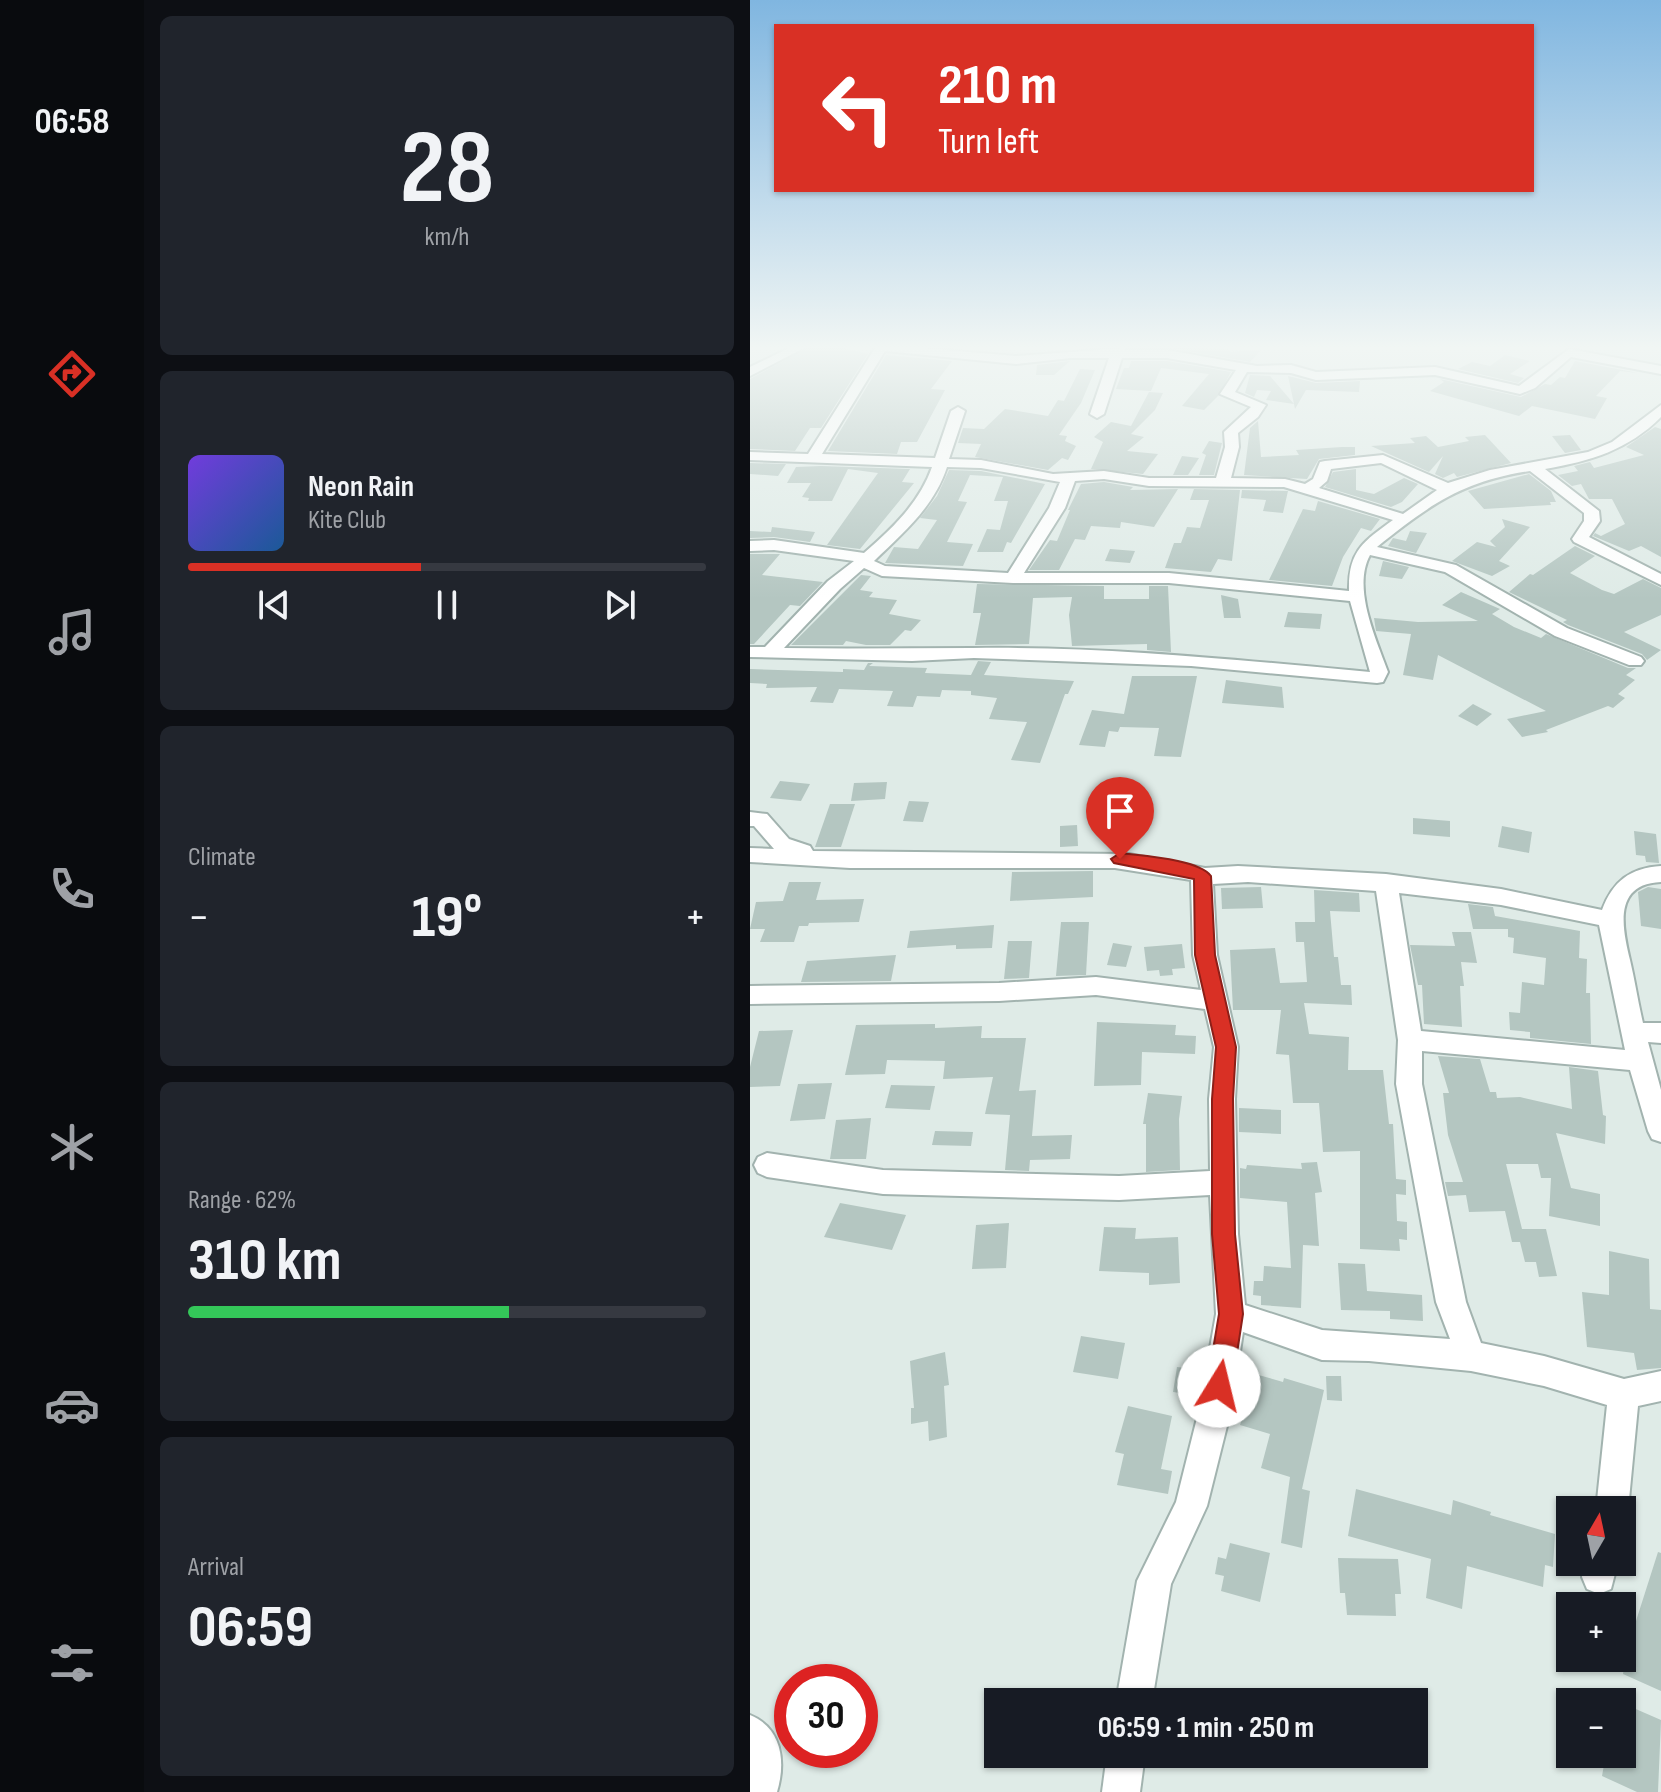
<!DOCTYPE html>
<html lang="en">
<head>
<meta charset="utf-8">
<style>
  :root { --surface:#171b24; --page:#20242c; --text:#f1f3f6; --muted:#9ea1a6; --line:#363941; --accent:#d93025 }
  body { margin:0; font-family:"Sofia Sans Condensed",sans-serif; background:var(--page); color:var(--text); height:100vh; display:flex; flex-direction:column; font-size:30px; white-space:nowrap }
  * { box-sizing:border-box; margin:0 }
  p { font-size:26px; color:var(--muted) }
  .icon { flex:none; width:44px; height:44px; fill:none; stroke:currentColor; stroke-width:2; stroke-linecap:round; stroke-linejoin:round }
  .map { position:relative; flex:1; overflow:hidden }
  .drawer { display:flex; flex-direction:column; gap:16px; padding:16px; background:#0d0f14; width:606px }
  .drawer>* { flex:none }
  .guide { position:absolute; left:24px; top:24px; width:760px; height:168px; border-radius:0px; box-shadow:0 2px 6px #0004; background:#d93025; color:#fff; overflow:hidden }
  .needle { width:52px; rotate:9deg }
  .tools { position:absolute; left:806px; top:1496px; display:grid; gap:16px }
  .tools a { display:grid; place-items:center; width:80px; height:80px; border-radius:0px; background:var(--surface); box-shadow:0 2px 6px #0004; font-size:40px }
  .speed { position:absolute; left:24px; top:1664px; display:flex; gap:16px; font-size:40px; font-weight:700; text-align:center }
  .speed>* { display:grid; place-content:center; width:104px; height:104px; border-radius:50%; background:var(--surface); box-shadow:0 2px 6px #0004; line-height:1 }
  .speed .limit { border:12px solid #d22; background:#fff; color:#111 }
  .pin { position:absolute; display:grid; place-items:center; width:68px; height:68px; color:#fff; margin:-82px -34px; border-radius:50% 50% 50% 0; rotate:-45deg; box-shadow:0 0 8px #0007 }
  .pin .icon { rotate:45deg }
  .me { position:absolute; width:88px; margin:-44px; rotate:9deg; stroke-linejoin:round; filter:drop-shadow(0 0 6px #0008) }
  .turn { display:flex; align-items:center; gap:28px; height:168px; padding:0 32px; font-size:36px }
  .turn .icon { width:104px; height:104px; stroke-width:2.5 }
  .turn b { display:block; font-size:56px; line-height:68px }
  .big { font-size:60px; font-weight:700; line-height:1.1 }
  .drawer .tile { flex:1; display:flex; flex-direction:column; justify-content:center; gap:12px; min-width:0; padding:0 28px; border-radius:12px; background:var(--page) }
  .drawer .dial { align-items:center; gap:0 }
  .dial b { font-size:104px; line-height:1 }
  .song { display:flex; align-items:center; gap:24px }
  .cover { width:96px; height:96px; border-radius:12px; background:linear-gradient(135deg,hsl(260 70% 55%),hsl(210 70% 35%)) }
  .played { height:8px; border-radius:4px; background:linear-gradient(90deg,var(--accent) 45%,var(--line) 45%) }
  .keys { display:flex; justify-content:space-around; direction:ltr }
  .heat { display:flex; justify-content:space-between; align-items:center; font-size:44px; direction:ltr }
  .charge { height:12px; border-radius:6px; background:linear-gradient(90deg,#34c759 62%,var(--line) 0) }
  .trip { position:absolute; left:234px; top:1688px; width:444px; height:80px; border-radius:0px; background:var(--surface); box-shadow:0 2px 6px #0004; font-weight:700; line-height:80px; text-align:center }
  main { display:flex; flex:1; min-height:0 }
  .dock { display:flex; flex-direction:column; width:144px; justify-content:space-around; align-items:center; background:#090b0e; color:var(--muted) }
  .dock .icon { width:56px; height:56px }
  .dock .selected { color:var(--accent) }
  .dock b { font-size:36px; color:var(--text) }
  .map>svg:first-child { display:block }
  .building { fill:#b4c6c1 }
  .lines { fill:none; stroke-linecap:round; stroke-linejoin:round }
  .minor-casing { stroke:#a2b3af; stroke-width:4 }
  .minor { fill:#fff; fill-rule:evenodd }
  .route { fill:#d93025; stroke:#8d1f18; stroke-width:2 }
</style>
</head>
<body>
<main>
<nav class="dock">
<b>06:58</b>
<svg class="icon selected" aria-label="directions" viewBox="0 0 24 24"><path d="M12 3l9 9-9 9-9-9zM9 14v-3h6M13 9l2 2-2 2"/></svg>
<svg class="icon" aria-label="music" viewBox="0 0 24 24"><path d="M9 18V5l10-2v13"/><circle cx="6" cy="18" r="3"/><circle cx="16" cy="16" r="3"/></svg>
<svg class="icon" aria-label="phone" viewBox="0 0 24 24"><path d="M5 4h4l2 5-3 2q2 4 5 5l2-3 5 2v4C11 20 4 13 5 4z"/></svg>
<svg class="icon" aria-label="climate" viewBox="0 0 24 24"><path d="M12 3v18M4 7l16 10M4 17L20 7"/></svg>
<svg class="icon" aria-label="car" viewBox="0 0 24 24"><path d="M5 17H2v-5l4-1 3-4h7l3 4 3 1v5h-3M9 17h6M6 11h13"/><circle cx="7" cy="17" r="2"/><circle cx="17" cy="17" r="2"/></svg>
<svg class="icon" aria-label="filters" viewBox="0 0 24 24"><path d="M4 7h16M4 17h16"/><circle cx="9" cy="7" r="2"/><circle cx="15" cy="17" r="2"/></svg>
</nav>
<section class="drawer">
<div class="tile dial"><b>28</b><p>km/h</p></div>
<div class="tile">
<div class="song"><i class="cover"></i><div><b>Neon Rain</b><p>Kite Club</p></div></div>
<div class="played"></div>
<div class="keys"><svg class="icon" aria-label="previous" viewBox="0 0 24 24"><path d="M18 5L8 12l10 7zM5 5v14"/></svg><svg class="icon" aria-label="pause" viewBox="0 0 24 24"><path d="M8 5v14M16 5v14"/></svg><svg class="icon" aria-label="next" viewBox="0 0 24 24"><path d="M6 5l10 7-10 7zM19 5v14"/></svg></div>
</div>
<div class="tile"><p>Climate</p>
<div class="heat"><a>−</a><b class="big">19°</b><a>+</a></div>
</div>
<div class="tile"><p>Range · 62%</p><b class="big">310 km</b><div class="charge"></div></div>
<div class="tile"><p>Arrival</p><b class="big">06:59</b></div>
</section>
<div class="map">
<svg width="911" height="1792" viewBox="0 0 911 1792">
  <rect width="100%" height="100%" fill="#dfebe7"/>
  <g class="building">
    <path d="M57,348h37l24,6 -47,74h-11l-15,23 -45,-2v-70z"/>
    <path d="M421,348l58,1 2,3 31,-3 -12,13z"/>
    <path d="M136,355l66,6 -21,28 14,1 -28,52h-16l-4,12 -69,-3z"/>
    <path d="M755,355l25,6 -20,13 14,4 -6,5 -60,-14 14,-7 18,4z"/>
    <path d="M320,361l-16,14h-18l1,-10z"/>
    <path d="M381,361h36l64,11 -13,24 -14,14 -22,-4 27,-32 -48,-6 -10,23 -35,-2 8,-21h5z"/>
    <path d="M825,361l63,12 -18,-2 -24,25 11,2 -12,21 -63,-13 -13,10 -89,-25 14,-9 -4,-3 81,18 24,-13 6,1 9,-8 5,1z"/>
    <path d="M330,369l15,1 -14,33 -22,32 8,1 -2,5 11,5 -8,14 -6,-2 -14,12 -73,-13 6,-13 -23,-1 5,-15 21,1 21,-20 43,7 10,-16 6,1z"/>
    <path d="M500,375l20,1 24,28 -6,-28 28,7 44,-2 -1,11 -53,-2 -11,19 -1,-5 -28,-4 5,-9 -14,-1 -3,7 -9,-4z"/>
    <path d="M399,392l14,1 -8,17 -24,24 13,3 -17,14 31,3 -15,20 -52,-5 12,-27 -9,-5 17,-15 20,4z"/>
    <path d="M508,421l3,36 38,-2 -3,-5 46,-3h13v8l-36,4 -12,20 -63,-4 6,-47z"/>
    <path d="M905,427l6,2v128l-20,-11 -12,5 -36,-15 2,-3 6,3 24,-12 -13,-25h-23l-8,-15 -9,2 -14,-11 20,-4 -4,-5 16,-4 4,6 50,-13 -18,-8z"/>
    <path d="M735,435l26,28 -54,14 -3,-4 -11,5 -8,-4 8,-18 -14,16 -58,-26 44,-3 -5,-5 16,-2 12,11 31,-6 -4,-4z"/>
    <path d="M820,435l11,15 -16,3 -13,-17z"/>
    <path d="M459,441l13,2 -8,32h-15l7,-20 -4,-2z"/>
    <path d="M432,456l17,2 -11,17h-15z"/>
    <path d="M0,463l36,1 -8,12 -28,-2z"/>
    <path d="M71,466l89,3 -8,13 12,1 -54,66 -33,-4 51,-72 -30,-4 -16,32h-24l1,-3 -7,-1 9,-14h-24l9,-16z"/>
    <path d="M606,469v21l18,4 30,-16 14,6 -16,18 -11,5 -66,-20 8,-15z"/>
    <path d="M199,470l32,1 64,13 -34,59 -4,-1 -4,10h-26l10,-23 13,1 8,-29h-14l9,-24 -33,-2 -12,26 9,1 -20,40 26,2 -10,22 -78,-3 9,-16 24,2 19,-29 -17,-2 17,-22z"/>
    <path d="M779,474l22,17 5,11h-6l1,3 -67,4 -16,-18z"/>
    <path d="M354,482l29,5 -3,3 48,-1 -24,38 -33,-5 -1,6 -29,-2 -6,14 -10,-1 -16,31h-30l21,-30 7,1 13,-31h-2l13,-26z"/>
    <path d="M444,489l46,1 -8,71 -14,-2 -7,13 -46,-4 9,-25h7l6,-16 13,1 9,-28h-19z"/>
    <path d="M492,490l46,1 -5,22 -20,-2 3,-11 -25,-2z"/>
    <path d="M568,501l62,18 -9,12 -10,-3 -18,29 -11,29 -63,-6 34,-71 12,2z"/>
    <path d="M752,519l28,8 -31,34 11,5 -18,10 -40,-15 25,-19 19,5 -6,-6 15,-14z"/>
    <path d="M22,527l17,2 26,3 -5,10 -36,-5 -24,1v-7l21,1z"/>
    <path d="M660,531l17,2 -11,20 -28,-7 5,-8 13,3z"/>
    <path d="M825,546l20,10 -25,17 32,17 12,4 29,-15 18,9v27l-37,17 37,18 -14,10 -5,-6 -74,-29 -5,-3 4,-2 -58,-28 21,-18 3,1z"/>
    <path d="M360,549l25,2 -5,12 -25,-2z"/>
    <path d="M0,554h30l-18,21 61,7 -23,24 -10,-1 -36,39h-4z"/>
    <path d="M633,561l26,6 -7,12 -23,-3z"/>
    <path d="M111,575l10,1 -11,14 13,2 -4,5 28,3 -8,14 32,6 -10,11 -6,-1 -15,15h-24l-20,-4 -3,4h-52z"/>
    <path d="M227,584l127,2v13h45v-13h19l3,66 -24,-2v-6l-75,2 -3,-31 3,-18 -39,1 -4,46 -54,1 6,-32h-8z"/>
    <path d="M711,592l39,17 -8,5 22,13 27,11 5,-4 82,34h8l-10,7 9,5 -17,14 7,4 -12,10 -5,-2 -62,24 2,2 -26,5 -15,-18 39,-8 -108,-56 -5,25 -30,-5 8,-41 -35,-3 -2,-13 44,4 60,-1 -36,-16z"/>
    <path d="M471,595l17,4 3,19h-17z"/>
    <path d="M538,612l34,2 -2,15 -36,-2z"/>
    <path d="M228,661l13,1 -7,13 90,6 -6,13h-3l-25,69 -29,-3 16,-38 -38,-3 8,-21 -26,-3v-4l-29,-1 -2,7 -23,-1 -4,11 -26,-1 6,-15 -54,-2 -6,14 -23,-1 7,-15 -51,1 1,-4 -17,-1v-14l93,3v-3l21,1 4,-7h5l-4,3 58,2 -2,5 46,2z"/>
    <path d="M382,676h65l-16,81 -27,-1 5,-28 -39,-1 -2,5 -9,-1 -4,16 -26,-2 13,-35 32,4z"/>
    <path d="M476,680l56,7 2,21 -62,-5z"/>
    <path d="M723,704l19,10 -15,12 -19,-10z"/>
    <path d="M30,781l30,3 -9,17 -31,-3z"/>
    <path d="M137,782l-2,17 -34,2 3,-18z"/>
    <path d="M159,801l20,1 -6,20 -20,-1z"/>
    <path d="M80,804h25l-14,43h-26z"/>
    <path d="M663,818l37,3v16l-37,-3z"/>
    <path d="M327,825l1,21 -18,1v-21z"/>
    <path d="M752,826l30,6 -3,21 -31,-6z"/>
    <path d="M884,831l22,3 3,29 -13,-1 -1,-6 -9,-1z"/>
    <path d="M343,871v26l-83,4 2,-29z"/>
    <path d="M39,882h32l-5,18 48,-1 -5,23 -50,1 -1,3h-9l-5,16h-34l5,-13h-15l6,-27 27,-1z"/>
    <path d="M511,887l2,21 -41,1 -1,-21z"/>
    <path d="M898,887l13,2v40l-20,-3 -3,-34z"/>
    <path d="M564,890l45,3 1,19 -30,-1 4,46h4l3,28h10l1,20 -48,-2 5,31 40,3 -1,33h35l6,54h4l3,55 10,1v15l-10,-1 1,27 10,1v18l-8,-1 1,12 -40,-2v-98l-37,1 -4,-49h-26l-4,-48 -13,-1 5,-44h-48l-3,-60 45,-2 5,35 27,-1 -3,-40h-8l-1,-20h20z"/>
    <path d="M718,904l25,3 2,9 85,15 -1,27 8,1 -1,34h4l1,51 -61,-6v-6l-20,-2 -1,-18 11,1 2,-31 22,3 2,-27 -33,-5 1,-15 -6,-1v-8h-35z"/>
    <path d="M311,922h28l-3,53 -30,1z"/>
    <path d="M244,925l-2,23 -36,1v-4l-49,3 3,-17z"/>
    <path d="M702,932h19l6,31 -16,-1 3,24h-4l2,41 -38,-3 -2,-39h-4l-8,-40 45,1z"/>
    <path d="M258,941h24l-3,37 -25,1z"/>
    <path d="M363,943l19,3 -6,21 -19,-2z"/>
    <path d="M432,944l3,24 -13,1 1,6 -13,1 -1,-6 -12,1 -3,-24z"/>
    <path d="M146,955l-5,26 -90,1 6,-21z"/>
    <path d="M347,1022l79,3 -1,10 21,1 -1,18 -53,-2 -1,33 -47,1z"/>
    <path d="M185,1024v4l47,-2 -1,12h45l-7,53 17,-1 -4,46 40,-1 -2,24 -40,1 -1,11 -24,-1 5,-55 -25,-1 8,-37 -50,2 2,-18 -58,-1 -2,14 -40,1 11,-50z"/>
    <path d="M43,1030l-13,56 -30,1v-20l9,-36z"/>
    <path d="M688,1056l42,3 10,33h6l1,6 23,-1 52,12 -3,-42 29,4 5,44 3,1 -1,28 -49,-11 15,55 29,6v32l-51,-10 2,-38h-10l-3,-14h-32l16,65h24l11,47 -18,1 -3,-15h-11l-5,-20h-8l-7,-31 -36,1 -3,-17 -18,1 -3,-14h18l-15,-47 -5,-42h6z"/>
    <path d="M82,1083l-7,36 -35,2 8,-37z"/>
    <path d="M141,1085l44,1 -5,24 -45,-2z"/>
    <path d="M398,1093l34,3 -3,23 1,51 -34,2v-48h-3z"/>
    <path d="M489,1108l42,2v24l-42,-2z"/>
    <path d="M121,1118l-5,41h-36l6,-39z"/>
    <path d="M185,1131l38,1 -2,14 -39,-1z"/>
    <path d="M567,1162l5,30 -7,1 4,53 -16,-1 -2,63 -40,-3v-9l-8,-1 1,-14h9l1,-15 27,2 -4,-66 -47,-4v-30l6,1 1,-4 55,4 -1,-6z"/>
    <path d="M90,1203l66,12 -14,35 -68,-13z"/>
    <path d="M259,1223l-3,45 -34,1 4,-44z"/>
    <path d="M354,1227l32,1 -1,11 43,-2 2,46 -31,2v-12l-50,-2z"/>
    <path d="M859,1251l40,8 1,50 11,1v58l-24,2 -3,-17 -47,-6 -5,-55 27,3z"/>
    <path d="M588,1263l27,1 2,27 55,4 1,26 -33,-2v-8l-49,-1z"/>
    <path d="M331,1336l44,7 -7,36 -45,-7z"/>
    <path d="M195,1352l4,33 -5,1 3,51 -18,4 -1,-20 -17,3v-16h3l-4,-47z"/>
    <path d="M427,1367l19,2 -3,26 -20,-3z"/>
    <path d="M505,1374l28,8 1,-4 40,12 -22,99 8,2 -8,57 -21,-5 9,-66 -29,-9 9,-34 -30,-9 5,-14 -11,-4 6,-32 13,5z"/>
    <path d="M576,1376h15l1,25 -15,-1z"/>
    <path d="M378,1406l44,10 -11,53 11,2 -4,23 -51,-9 7,-31 -9,-2z"/>
    <path d="M606,1489l95,26 2,-15 38,12 -1,3 65,19 -2,33 -8,-2 -2,22 -76,-21 -5,43 -36,-11 5,-39 -83,-23z"/>
    <path d="M480,1543l40,10 -10,49 -39,-11 3,-15 -9,-2 3,-17 8,2z"/>
    <path d="M908,1552l3,1v138l-38,-17 9,-54 4,1z"/>
    <path d="M588,1558l60,1 3,35h-6l1,22 -49,-1 -2,-22h-5z"/>
    <path d="M872,1703l39,17 -3,72h-21l-35,-16 4,-22h16z"/>
  </g>
  <g class="lines">
    <g class="minor-casing">
      <g id="minor">
        <path d="M39,348h15l-54,28v-9z"/>
        <path d="M125,348h48l93,8 109,-8 -1,2h43l90,16 34,-1 25,7 119,-5 84,19 50,-37 92,17v8l-90,-17 -36,31 -15,6 -85,-19 -119,5 -25,-7 -44,-1 -12,20 31,13 -8,12 -20,16 1,14 -8,31 54,1 20,5 8,-5 7,-17 5,-1 58,-6 65,28 42,-13 98,-18 24,-10 49,-37v12c-33,33 -70,44 -116,52l54,42 1,10 -11,16 72,37v11l-87,-43 -2,-3 12,-18v-8l-54,-42c-67,10 -101,34 -153,76l79,18 111,63 74,29 3,4 -3,4h-12l-74,-29 -110,-64 -75,-17c-18,33 6,84 18,117l-5,10 -6,1 -186,-17 -217,-8 -62,3 -162,-4v-10h15l63,-66 26,-20 -80,-11 -24,1v-10l24,-1 90,13c28,-24 56,-51 68,-86l-182,-7v-8l58,2zM135,351l131,13 55,-6h38l-19,56 7,4 7,-4 18,-56h45l69,12 -16,24 31,13 -27,25 1,15 -9,31h-67l-45,-7 -51,3 -72,-14 -32,-1 16,-48 -7,-4 -7,4 -16,47 -113,-4zM631,463l56,27 -34,24 -84,-26 8,-7 4,-12zM197,467l34,1 79,14 -11,26 -41,65 -123,-7 -11,-5c29,-28 60,-54 73,-94zM354,479l45,7 135,1 109,33c-30,22 -45,31 -44,71l-180,-18h-145l41,-65 10,-27zM114,568l18,8 131,7h156l181,18 20,71c-132,-12 -264,-26 -397,-24 -63,0 -126,1 -189,0l56,-59z"/>
        <path d="M0,812l17,2 22,25 21,7 3,5 316,3 76,14 33,-2 148,8 115,15 101,21c11,-29 28,-42 59,-44v16c-48,2 -39,45 -31,78 5,21 8,42 13,63h18v20l-13,-1 13,48v52l-9,-3 -4,-8 -18,-61 -208,-19v33l44,218 15,41 63,13 80,23 37,-8v30l-23,5 -10,104 -4,12 -2,-12h-26l11,-105 -63,-19 -73,-15 -102,-10 -47,-1 -79,-28 -12,78 -24,96 -36,78 -19,118h-36l21,-121 39,-79 23,-92 17,-96 -6,-119 -91,5 -236,-6 -116,-17 -9,-4 -4,-8 4,-8 9,-4 116,17 236,6 91,-5 -1,-72 5,-52 -9,-38 -109,-14 -97,6 -249,3v-18l249,-3 97,-6 105,13 -8,-35 -2,-75 -76,-12h-265l-100,-6v-14l24,1 -20,-23h-4zM498,882l128,9 22,149 -2,44 40,218 14,37 -128,-9 -77,-25 -7,-71 -3,-135 3,-52 -21,-92 -4,-71zM649,893l102,12 98,20 26,125 -204,-19z"/>
        <path d="M834,1562h34l-7,27 -12,5 -12,-5 -5,-12z"/>
        <path d="M0,1715c32,13 36,47 27,77h-27z"/>
        <path d="M357,1754h38l-5,38h-38z"/>
      </g>
    </g>
    <use href="#minor" class="minor"/>
  </g>
  <linearGradient id="sky" x2="0" y2="1"><stop stop-color="#80b6e0"/><stop offset="0.58" stop-color="#f1f6f4"/><stop offset="1" stop-color="#f1f6f4" stop-opacity="0"/></linearGradient>
  <rect width="911" height="599" fill="url(#sky)"/>
  <path class="route" d="M370,853c22,3 78,6 91,23l4,79 21,92 -3,52 2,135 8,80 -11,72 -4,9 -9,4 -9,-4 -3,-9 12,-72 -7,-80v-135l4,-52 -21,-92 -1,-76 -80,-16 -3,-4z"/>
</svg>
<div class="tools">
<a><svg class="needle" viewBox="-14 -14 28 28"><path d="M0-13l5 13h-10z" fill="#e53935"/><path d="M0 13l5-13h-10z" fill="#9ea1a6"/></svg></a>
<a>+</a>
<a>−</a>
</div>
<div class="speed"><div class="limit">30</div></div>
<div class="pin" style="left:370px;top:859px;background:#d93025"><svg class="icon" aria-label="arrive" viewBox="0 0 24 24"><path d="M6 21V4h12l-3 4 3 4H6"/></svg></div>
<svg class="me" style="left:469px;top:1386px" viewBox="-20 -20 40 40"><circle r="19" fill="#fff"/><path d="M0-13L10 11 0 6-10 11z" fill="#d93025"/></svg>
<div class="trip">06:59 · 1 min · 250 m</div>
<div class="guide">
<div class="turn"><svg class="icon" aria-label="left" viewBox="0 0 24 24"><path d="M17 20v-9H6M10 6l-5 5 5 5"/></svg><div><b>210 m</b>Turn left</div></div>
</div>
</div>
</main>
</body>
</html>
